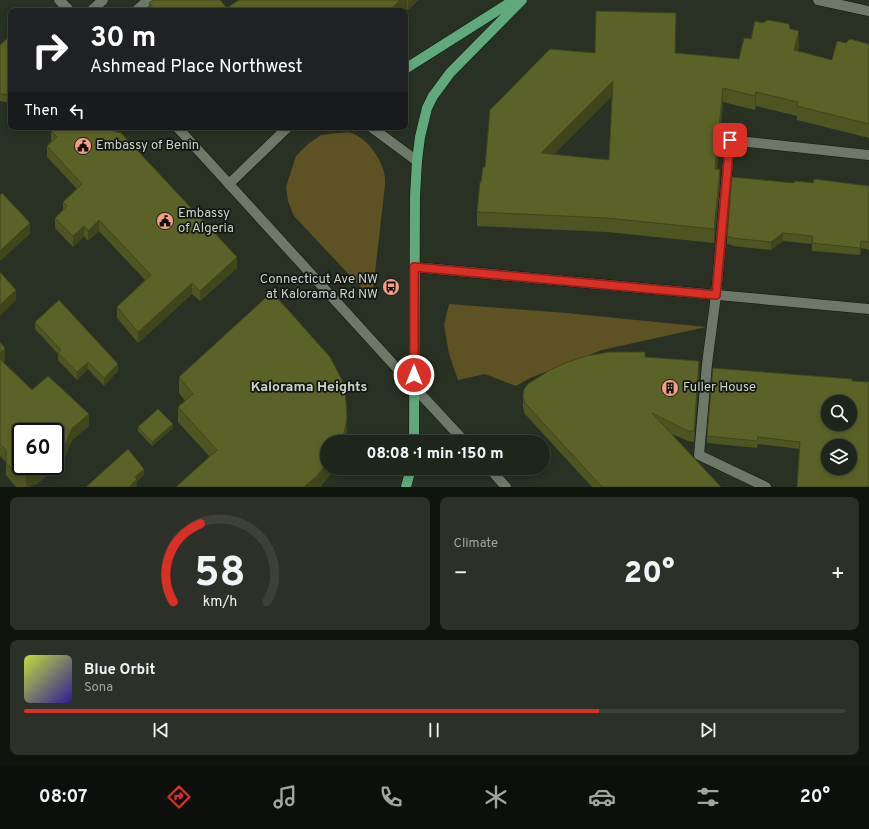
<!DOCTYPE html>
<html lang="en">
<head>
<meta charset="utf-8">
<style>
  :root { --surface:#1e251b; --page:#2b3128; --text:#f1f3f6; --muted:#a1a5a3; --line:#3c423a; --accent:#d93025 }
  body { margin:0; font-family:Overpass,sans-serif; background:var(--page); color:var(--text); height:100vh; display:flex; flex-direction:column; font-size:15px; white-space:nowrap }
  * { box-sizing:border-box; margin:0 }
  p { font-size:13px; color:var(--muted) }
  .icon { flex:none; width:22px; height:22px; fill:none; stroke:currentColor; stroke-width:2; stroke-linecap:round; stroke-linejoin:round }
  .map { position:relative; height:487px; overflow:hidden }
  .drawer { display:flex; flex-direction:column; gap:10px; padding:10px; background:#10140f; flex:1 }
  .drawer>* { flex:none }
  .guide { position:absolute; left:8px; top:8px; width:400px; height:122px; border-radius:8px; box-shadow:0 2px 6px #0003,0 0 0 1px var(--line); background:#202124; color:#fff; overflow:hidden }
  .fabs { position:absolute; left:821px; top:395px; display:grid; gap:8px }
  .fabs a { display:grid; place-items:center; width:36px; height:36px; border-radius:50%; background:var(--surface); box-shadow:0 2px 6px #0003,0 0 0 1px var(--line); font-size:20px }
  .speed { position:absolute; left:12px; top:423px; display:flex; gap:8px; font-size:20px; font-weight:700; text-align:center }
  .speed>* { display:grid; place-content:center; width:52px; height:52px; border-radius:50%; background:var(--surface); box-shadow:0 2px 6px #0003,0 0 0 1px var(--line); line-height:1 }
  .speed .limit { border:2px solid #111; border-radius:6px; background:#fff; color:#111 }
  .pin { position:absolute; display:grid; place-items:center; width:34px; height:34px; color:#fff; margin:-17px; border-radius:8px; box-shadow:0 2px 6px #0006 }
  .me { position:absolute; width:44px; margin:-22px; rotate:0deg; stroke-linejoin:round; filter:drop-shadow(0 0 3px #0008) }
  .turn { display:flex; align-items:center; gap:14px; height:84px; padding:0 16px; font-size:18px }
  .turn .icon { width:52px; height:52px; stroke-width:2.5 }
  .turn b { display:block; font-size:28px; line-height:34px }
  .then { display:flex; align-items:center; height:38px; padding:0 16px; background:#0003; gap:8px; font-size:15px }
  .big { font-size:30px; font-weight:800; line-height:1.1 }
  .drawer .card { flex:1; display:flex; flex-direction:column; justify-content:center; gap:6px; min-width:0; padding:0 14px; border-radius:8px; background:var(--page) }
  .drawer .dial { align-items:center; gap:0 }
  .dial svg { height:104px; overflow:visible; fill:none; stroke:var(--line); stroke-width:7; stroke-linecap:round; text-anchor:middle }
  .dial text { fill:var(--text); stroke:none }
  .song { display:flex; align-items:center; gap:12px }
  .cover { width:48px; height:48px; border-radius:6px; background:linear-gradient(135deg,hsl(70 70% 55%),hsl(250 70% 35%)) }
  .played { height:4px; border-radius:2px; background:linear-gradient(90deg,var(--accent) 70%,var(--line) 70%) }
  .keys { display:flex; justify-content:space-around; direction:ltr }
  .heat { display:flex; justify-content:space-between; align-items:center; font-size:22px; direction:ltr }
  .drawer .tiles { flex:1; display:grid; gap:10px; grid-template-columns:1fr 1fr }
  .card:last-child { grid-column:span 2 }
  .trip { position:absolute; left:320px; top:435px; width:230px; height:40px; border-radius:20px; background:var(--surface); box-shadow:0 2px 6px #0003,0 0 0 1px var(--line); font-weight:800; line-height:40px; text-align:center }
  .tab-bar { display:flex; height:64px; justify-content:space-around; align-items:center; background:#0c0f0b; color:var(--muted) }
  .tab-bar .icon { width:28px; height:28px }
  .tab-bar .current { color:var(--accent) }
  .tab-bar b { font-size:18px; color:var(--text) }
  .map>svg:first-child { display:block }
  .green { fill:#5e5225 }
  .lines { fill:none; stroke-linecap:round; stroke-linejoin:round }
  .service-casing { stroke:#11180d; stroke-width:11 }
  .minor-casing { stroke:#11180d; stroke-width:11 }
  .tertiary-casing { stroke:#11180d; stroke-width:11 }
  .primary-casing { stroke:#11180d; stroke-width:11 }
  .service { stroke:#6e7869; stroke-width:10 }
  .minor { stroke:#6e7869; stroke-width:10 }
  .tertiary { stroke:#6e7869; stroke-width:10 }
  .primary { stroke:#5fa97c; stroke-width:10 }
  .wall { fill:#4e5422; fill-rule:evenodd }
  .shaded-wall { fill:#40451b }
  .building { fill:#5b6227; stroke:#40451b; fill-rule:evenodd }
  .route-casing { stroke:#8d1f18; stroke-width:10 }
  .route { stroke:#d93025; stroke-width:7 }
  .labels { text-anchor:middle; dominant-baseline:central; stroke-width:3.5; stroke-linejoin:round; paint-order:stroke }
  .poi-label { font-size:13px; fill:#ced4cc; stroke:#131712; text-anchor:start }
  .neighbourhood-label { font-size:14px; font-weight:bold; fill:#ced4cc; stroke:#131712 }
</style>
</head>
<body>
<div class="map">
<svg width="869" height="487" viewBox="0 0 869 487">
  <rect width="100%" height="100%" fill="#283124"/>
  <g class="green">
    <path d="M338,133c4,0 10,-1 13,0 16,5 29,24 33,39 1,4 1,8 1,13l-13,114 -78,-83 -6,-15 -2,-14 10,-31 12,-12 13,-9z"/>
    <path d="M449,304l117,9 140,14 -104,23 -72,28 -14,8 -31,-12 -27,6 -9,-26 -5,-29z"/>
  </g>
  <g class="lines">
    <g class="service-casing">
      <g id="service">
        <path d="M91,11l12,-11"/>
        <path d="M136,11l12,-11"/>
        <path d="M766,487l-67,-32 8,-91 9,-69 14,-155 139,15"/>
      </g>
    </g>
    <g class="minor-casing">
      <g id="minor">
        <path d="M59,0l11,11"/>
        <path d="M818,0l51,11"/>
        <path d="M177,127l237,260"/>
        <path d="M371,127l46,34"/>
        <path d="M229,184l59,-57"/>
        <path d="M414,267l455,42"/>
      </g>
    </g>
    <g class="tertiary-casing">
      <g id="tertiary">
        <path d="M414,387l51,55"/>
        <path d="M489,468l17,19"/>
      </g>
    </g>
    <g class="primary-casing">
      <g id="primary">
        <path d="M405,69l109,-69"/>
        <path d="M414,442l1,-246 2,-35 3,-24 7,-29 6,-12 17,-23 72,-73"/>
        <path d="M406,487l5,-19"/>
      </g>
    </g>
    <use href="#service" class="service"/>
    <use href="#minor" class="minor"/>
    <use href="#tertiary" class="tertiary"/>
    <use href="#primary" class="primary"/>
  </g>
  <g class="wall">
    <path d="M239,0h179l-10,10 -1,-1 -2,2h-256v-8l78,5z"/>
    <path d="M790,29l9,16 -1,6 34,9 14,-17 23,1v94l-72,-18v-4l-41,-10 -1,4 -32,-8 -6,67 3,15 -6,59 -107,-11 -130,-6v-14l4,-30 4,-15 110,-114h80l64,6 12,-20zM612,96l-3,64 -56,-5z"/>
    <path d="M0,45l10,50v8l-10,-2z"/>
    <path d="M51,131l186,137 -37,33 -8,-7 -54,49 -21,-25v-11l28,-27 -46,-49 -11,10 -4,-5 -11,11 -18,-19v-10l8,-8v-8l14,-13 -30,-32v-11l4,-4z"/>
    <path d="M794,183h19l56,3v64l-8,-2 -1,7 -48,-4v-7l-29,-3 -12,9 -39,-4v-1l-5,-1v-7z"/>
    <path d="M35,322l83,49 -14,15 -16,-17 -11,11 -19,-20v-6l-23,-25z"/>
    <path d="M0,342l5,18 -2,2 29,28 57,36 -17,14 -8,20 -27,24 -8,3h-13l-10,-12v-13l-6,-6z"/>
    <path d="M645,357l54,14 -5,71 -6,-1 -18,-8 51,54h-129l-67,-73 -2,-6v-11z"/>
    <path d="M179,377l168,56 -20,35h9l-16,19h-144l34,-30 -32,-35v-15l7,-6 -6,-8z"/>
    <path d="M852,379l-52,70 -42,-5 -1,4 -50,-5v-7z"/>
    <path d="M138,427l35,1 -21,18 -14,-15z"/>
  </g>
  <g class="shaded-wall">
    <path d="M400,0h7v9l-2,2h-16z"/>
    <path d="M408,0h10l-10,10z"/>
    <path d="M799,31v14l-5,19v-14z"/>
    <path d="M11,80v8l-4,3v-7z"/>
    <path d="M613,81v14l-72,72v-14z"/>
    <path d="M723,88v14l-8,81v-14z"/>
    <path d="M756,92v14l-1,4v-14z"/>
    <path d="M720,170v14l-6,59v-14z"/>
    <path d="M99,220v11l-11,10v-10z"/>
    <path d="M30,223v11l-30,27v-10z"/>
    <path d="M84,226v10l-11,11v-11z"/>
    <path d="M783,233v8l-12,9v-8z"/>
    <path d="M861,241v7l-1,7v-7z"/>
    <path d="M237,257v11l-37,33v-10z"/>
    <path d="M192,283v11l-54,49v-11z"/>
    <path d="M16,290v10l-16,16v-11z"/>
    <path d="M5,348v12l-5,5v-12z"/>
    <path d="M699,361v10l-5,71v-11z"/>
    <path d="M88,362v7l-11,11v-8z"/>
    <path d="M118,364v7l-14,15v-8z"/>
    <path d="M89,414v12l-17,14 -8,20 -27,24 -8,3h-3v-11l18,-10h11v-10l17,-28z"/>
    <path d="M347,418v15l-2,9h-4z"/>
    <path d="M173,424v4l-21,18v-4z"/>
    <path d="M327,463v5h9l-16,19h-16z"/>
    <path d="M144,469v6l-7,7v4l-1,1h-7l6,-10z"/>
  </g>
  <g class="building">
    <path d="M153,0h67l7,8 12,-8h161l-11,11h-233l-7,-8z"/>
    <path d="M596,11l80,2 -1,40 64,6 5,-21 7,1 4,-18 7,2 6,-3 21,4 1,5 9,2 -5,19 38,10 5,-19 9,2 4,-4 19,5v80l-72,-18 1,-4 -42,-10 -1,4 -32,-8 -8,81 5,1 -6,59 -107,-11 -130,-6 3,-30h1l2,-15h2l5,-57 60,-61 45,4zM613,81l-4,79 -68,-7z"/>
    <path d="M11,35v45l-4,4 3,11 -10,-1v-49z"/>
    <path d="M56,127h52l3,3 10,3 116,124 -37,34 -8,-8 -54,49 -21,-25 34,-32 -52,-55 -11,11 -4,-5 -11,10 -18,-18 12,-12 -4,-4 19,-18 -35,-38 10,-9 -6,-6z"/>
    <path d="M732,177l62,6 1,-2 18,2 1,-4 55,7v56l-8,-1 -1,7 -48,-5 1,-7 -30,-3 -12,9 -39,-4v-1h-5z"/>
    <path d="M2,193l28,30 -30,28v-56z"/>
    <path d="M0,272l16,18 -16,15z"/>
    <path d="M272,292l58,65 15,29 2,32 -4,20 -2,4h-14v21l-11,14 -12,10h-128l41,-37 -39,-43 15,-13 -14,-17z"/>
    <path d="M59,300l59,64 -14,14 -16,-16 -11,10 -19,-19 3,-3 -26,-28z"/>
    <path d="M0,342l5,6 -5,5z"/>
    <path d="M610,352h35v5l54,4 -5,70h-6l-36,-18 69,74h-119l-77,-84 -2,-6 1,-8 4,-5 22,-14 18,-8 18,-6z"/>
    <path d="M0,359l32,31 16,-14 41,38 -17,14 -8,20 -9,8v-24h-34v34h23l-7,6 -11,4 -10,-2 -10,-11v-13l-6,-6z"/>
    <path d="M713,368l139,11v2l17,1v105h-72l3,-45 -42,-5 -1,4 -50,-5zM828,402h22v22h-22zM828,446h22v22h-22z"/>
    <path d="M158,409l15,15 -21,18 -14,-15z"/>
    <path d="M128,449l16,20 -9,8 2,2 -8,8h-43z"/>
  </g>
  <g class="lines">
    <g class="route-casing">
      <path id="route" d="M414,375v-108l302,28 14,-155"/>
    </g>
    <use href="#route" class="route"/>
  </g>
  <defs>
    <g id="civic-disc" transform="scale(0.9)"><circle r="9.5" fill="#f49e89" stroke="#131712"/><path d="M-.6-6.5H3V-4.5H.6V-3L4-1V1h2V6H-6V1h2V-1L-.6-3ZM-1.2 2.5V6h2.4V2.5Z" fill="#111"/></g>
    <g id="bus-disc" transform="scale(0.9)"><circle r="9.5" fill="#f49e89" stroke="#131712"/><path d="M-5-6H5V4H4V6H2V4H-2V6H-4V4H-5ZM-3.5-4V0h7V-4ZM-3.5 1.2v1.5H-2V1.2ZM2 1.2v1.5H3.5V1.2Z" fill="#111"/></g>
    <g id="building-disc" transform="scale(0.9)"><circle r="9.5" fill="#f49e89" stroke="#131712"/><path d="M-4-6H4V6H1V3H-1V6H-4ZM-2.5-4.3h1.7v1.8h-1.7ZM.8-4.3h1.7v1.8H.8ZM-2.5-1h1.7V.8h-1.7ZM.8-1h1.7V.8H.8Z" fill="#111"/></g>
  </defs>
  <g fill-rule="evenodd">
    <use href="#civic-disc" x="83" y="146"/>
    <use href="#civic-disc" x="165" y="221"/>
    <use href="#bus-disc" x="391" y="287"/>
    <use href="#building-disc" x="670" y="388"/>
  </g>
  <g class="labels">
    <g class="poi-label">
      <text x="96" y="146">Embassy of Benin</text>
      <text x="178" y="214">Embassy<tspan x="178" dy="15">of Algeria</tspan></text>
      <text x="378" y="280" text-anchor="end">Connecticut Ave NW<tspan x="378" dy="15">at Kalorama Rd NW</tspan></text>
      <text x="683" y="388">Fuller House</text>
    </g>
    <g class="neighbourhood-label">
      <text x="309" y="387">Kalorama Heights</text>
    </g>
  </g>
</svg>
<div class="fabs">
<a><svg class="icon" aria-label="search" viewBox="0 0 24 24"><circle cx="10" cy="10" r="6"/><path d="M15 15l6 6"/></svg></a>
<a><svg class="icon" aria-label="layers" viewBox="0 0 24 24"><path d="M12 4l9 5-9 5-9-5zM3 14l9 5 9-5"/></svg></a>
</div>
<div class="speed"><div class="limit">60</div></div>
<div class="pin" style="left:730px;top:140px;background:#d93025"><svg class="icon" aria-label="arrive" viewBox="0 0 24 24"><path d="M6 21V4h12l-3 4 3 4H6"/></svg></div>
<svg class="me" style="left:414px;top:375px" viewBox="-20 -20 40 40"><circle r="17" fill="#d93025" stroke="#fff" stroke-width="3"/><path d="M0-11L8 9 0 5-8 9z" fill="#fff"/></svg>
<div class="trip">08:08 · 1 min · 150 m</div>
<div class="guide">
<div class="turn"><svg class="icon" aria-label="right" viewBox="0 0 24 24"><path d="M7 20v-9h11M14 6l5 5-5 5"/></svg><div><b>30 m</b>Ashmead Place Northwest</div></div>
<div class="then">Then<svg class="icon" aria-label="left" viewBox="0 0 24 24"><path d="M17 20v-9H6M10 6l-5 5 5 5"/></svg></div>
</div>
</div>
<section class="drawer">
<div class="tiles">
<div class="card dial"><svg viewBox="0 0 100 80">
<path d="M14 69A42 42 0 1 1 86 69"/>
<path d="M14 69A42 42 0 0 1 35 9" stroke="#d93025"/>
<text x="50" y="56" font-size="32" font-weight="700">58</text>
<text x="50" y="72" font-size="11">km/h</text>
</svg></div>
<div class="card"><p>Climate</p>
<div class="heat"><a>−</a><b class="big">20°</b><a>+</a></div>
</div>
<div class="card">
<div class="song"><i class="cover"></i><div><b>Blue Orbit</b><p>Sona</p></div></div>
<div class="played"></div>
<div class="keys"><svg class="icon" aria-label="previous" viewBox="0 0 24 24"><path d="M18 5L8 12l10 7zM5 5v14"/></svg><svg class="icon" aria-label="pause" viewBox="0 0 24 24"><path d="M8 5v14M16 5v14"/></svg><svg class="icon" aria-label="next" viewBox="0 0 24 24"><path d="M6 5l10 7-10 7zM19 5v14"/></svg></div>
</div>
</div>
</section>
<nav class="tab-bar">
<b>08:07</b>
<svg class="icon current" aria-label="directions" viewBox="0 0 24 24"><path d="M12 3l9 9-9 9-9-9zM9 14v-3h6M13 9l2 2-2 2"/></svg>
<svg class="icon" aria-label="music" viewBox="0 0 24 24"><path d="M9 18V5l10-2v13"/><circle cx="6" cy="18" r="3"/><circle cx="16" cy="16" r="3"/></svg>
<svg class="icon" aria-label="phone" viewBox="0 0 24 24"><path d="M5 4h4l2 5-3 2q2 4 5 5l2-3 5 2v4C11 20 4 13 5 4z"/></svg>
<svg class="icon" aria-label="climate" viewBox="0 0 24 24"><path d="M12 3v18M4 7l16 10M4 17L20 7"/></svg>
<svg class="icon" aria-label="car" viewBox="0 0 24 24"><path d="M5 17H2v-5l4-1 3-4h7l3 4 3 1v5h-3M9 17h6M6 11h13"/><circle cx="7" cy="17" r="2"/><circle cx="17" cy="17" r="2"/></svg>
<svg class="icon" aria-label="filters" viewBox="0 0 24 24"><path d="M4 7h16M4 17h16"/><circle cx="9" cy="7" r="2"/><circle cx="15" cy="17" r="2"/></svg>
<b>20°</b>
</nav>
</body>
</html>
